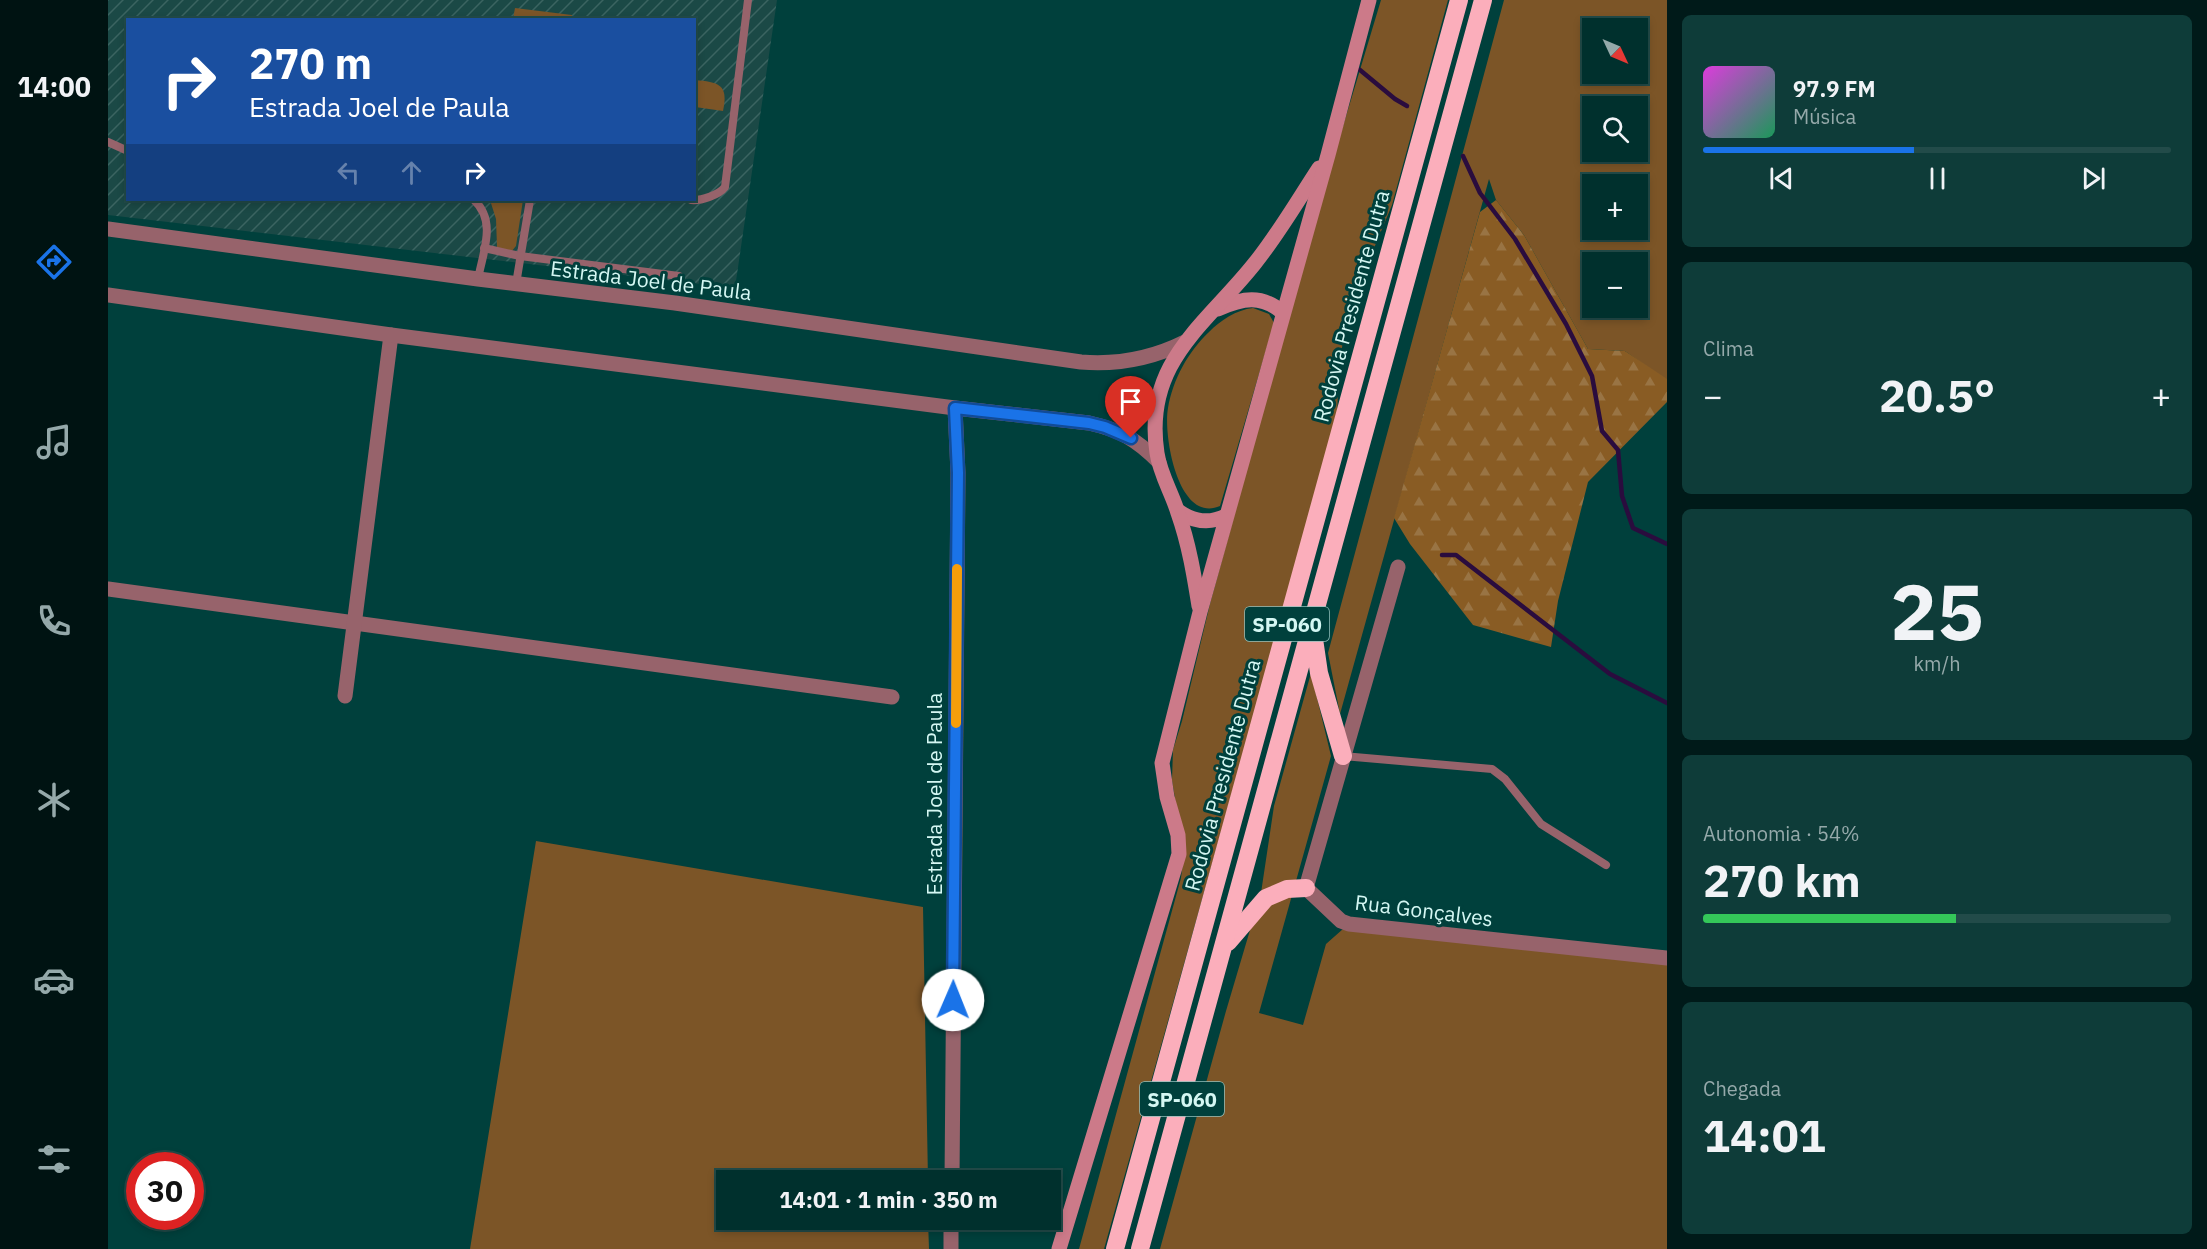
<!DOCTYPE html>
<html lang="pt">
<head>
<meta charset="utf-8">
<style>
  :root { --surface:#00302d; --page:#0e3c39; --text:#f1f3f6; --muted:#95a9aa; --line:#224b49; --accent:#1a73e8 }
  body { margin:0; font-family:"IBM Plex Sans",sans-serif; background:var(--page); color:var(--text); height:100vh; display:flex; flex-direction:column; font-size:22px; white-space:nowrap }
  * { box-sizing:border-box; margin:0 }
  p { font-size:20px; color:var(--muted) }
  .icon { flex:none; width:33px; height:33px; fill:none; stroke:currentColor; stroke-width:2; stroke-linecap:round; stroke-linejoin:round }
  .map { position:relative; flex:1; overflow:hidden }
  .side { display:flex; flex-direction:column; gap:15px; padding:15px; background:#001a19; width:540px }
  .side>* { flex:none }
  .top-card { position:absolute; left:18px; top:18px; width:570px; height:183px; border-radius:0px; box-shadow:0 3px 9px #0003,0 0 0 2px var(--line); background:#1a4fa0; color:#fff; overflow:hidden }
  .needle { width:39px; rotate:134deg }
  .tools { position:absolute; left:1474px; top:18px; display:grid; gap:12px }
  .tools a { display:grid; place-items:center; width:66px; height:66px; border-radius:0px; background:var(--surface); box-shadow:0 3px 9px #0003,0 0 0 2px var(--line); font-size:30px }
  .speed { position:absolute; left:18px; top:1152px; display:flex; gap:12px; font-size:30px; font-weight:700; text-align:center }
  .speed>* { display:grid; place-content:center; width:78px; height:78px; border-radius:50%; background:var(--surface); box-shadow:0 3px 9px #0003,0 0 0 2px var(--line); line-height:1 }
  .speed .limit { border:9px solid #d22; background:#fff; color:#111 }
  .pin { position:absolute; display:grid; place-items:center; width:51px; height:51px; color:#fff; margin:-62px -26px; border-radius:50% 50% 50% 0; rotate:-45deg; box-shadow:0 0 6px #0007 }
  .pin .icon { rotate:45deg }
  .me { position:absolute; width:66px; margin:-33px; rotate:1deg; stroke-linejoin:round; filter:drop-shadow(0 0 4px #0008) }
  .turn { display:flex; align-items:center; gap:21px; height:126px; padding:0 24px; font-size:27px }
  .turn .icon { width:78px; height:78px; stroke-width:2.5 }
  .turn b { display:block; font-size:42px; line-height:51px }
  .lanes { display:flex; align-items:center; height:57px; padding:0 24px; background:#0003; justify-content:center; gap:30px; direction:ltr }
  .lanes .off { opacity:.35 }
  .big { font-size:45px; font-weight:700; line-height:1.1 }
  .side .widget { flex:1; display:flex; flex-direction:column; justify-content:center; gap:9px; min-width:0; padding:0 21px; border-radius:9px; background:var(--page) }
  .side .dial { align-items:center; gap:0 }
  .dial b { font-size:78px; line-height:1 }
  .song { display:flex; align-items:center; gap:18px }
  .cover { width:72px; height:72px; border-radius:9px; background:linear-gradient(135deg,hsl(300 70% 55%),hsl(150 70% 35%)) }
  .played { height:6px; border-radius:3px; background:linear-gradient(90deg,var(--accent) 45%,var(--line) 45%) }
  .keys { display:flex; justify-content:space-around; direction:ltr }
  .heat { display:flex; justify-content:space-between; align-items:center; font-size:33px; direction:ltr }
  .charge { height:9px; border-radius:4px; background:linear-gradient(90deg,#34c759 54%,var(--line) 0) }
  .trip { position:absolute; left:608px; top:1170px; width:345px; height:60px; border-radius:0px; background:var(--surface); box-shadow:0 3px 9px #0003,0 0 0 2px var(--line); font-weight:700; line-height:60px; text-align:center }
  main { display:flex; flex:1; min-height:0 }
  .tab-bar { display:flex; flex-direction:column; width:108px; justify-content:space-around; align-items:center; background:#001312; color:var(--muted) }
  .tab-bar .icon { width:42px; height:42px }
  .tab-bar .selected { color:var(--accent) }
  .tab-bar b { font-size:27px; color:var(--text) }
  .map>svg:first-child { display:block }
  .industrial { fill:url(#industrial-furrows); fill-rule:evenodd }
  .grass { fill:#7c5527; fill-rule:evenodd }
  .forest { fill:url(#forest-firs) }
  .lines { fill:none; stroke-linecap:round; stroke-linejoin:round }
  .stream { stroke:#2a0c3e; stroke-width:4.5 }
  .service { stroke:#97636b; stroke-width:8 }
  .minor { stroke:#97636b; stroke-width:15 }
  .tertiary { stroke:#97636b; stroke-width:15 }
  .secondary { stroke:#cc7a89; stroke-width:15 }
  .motorway { stroke:#fbaebb; stroke-width:18 }
  .route-casing { stroke:#114b97; stroke-width:15 }
  .route { stroke:#1a73e8; stroke-width:10 }
  .slow { stroke:#f59e0b; stroke-width:10 }
  .labels { text-anchor:middle; dominant-baseline:central; stroke-width:6; stroke-linejoin:round; paint-order:stroke }
  .shield { fill:#00403c; stroke:#94c0bc; stroke-width:1.5 }
  .shield-label { font-size:20px; font-weight:bold; fill:#d4f7f3 }
  .street-label { font-size:21px; fill:#d4f7f3; stroke:#00403c }
</style>
</head>
<body>
<main>
<nav class="tab-bar">
<b>14:00</b>
<svg class="icon selected" aria-label="directions" viewBox="0 0 24 24"><path d="M12 3l9 9-9 9-9-9zM9 14v-3h6M13 9l2 2-2 2"/></svg>
<svg class="icon" aria-label="music" viewBox="0 0 24 24"><path d="M9 18V5l10-2v13"/><circle cx="6" cy="18" r="3"/><circle cx="16" cy="16" r="3"/></svg>
<svg class="icon" aria-label="phone" viewBox="0 0 24 24"><path d="M5 4h4l2 5-3 2q2 4 5 5l2-3 5 2v4C11 20 4 13 5 4z"/></svg>
<svg class="icon" aria-label="climate" viewBox="0 0 24 24"><path d="M12 3v18M4 7l16 10M4 17L20 7"/></svg>
<svg class="icon" aria-label="car" viewBox="0 0 24 24"><path d="M5 17H2v-5l4-1 3-4h7l3 4 3 1v5h-3M9 17h6M6 11h13"/><circle cx="7" cy="17" r="2"/><circle cx="17" cy="17" r="2"/></svg>
<svg class="icon" aria-label="filters" viewBox="0 0 24 24"><path d="M4 7h16M4 17h16"/><circle cx="9" cy="7" r="2"/><circle cx="15" cy="17" r="2"/></svg>
</nav>
<div class="map">
<svg width="1559" height="1249" viewBox="0 0 1559 1249">
  <defs>
    <pattern id="industrial-furrows" width="10" height="10" patternUnits="userSpaceOnUse" patternTransform="scale(1.5)"><rect width="10" height="10" fill="#1b4946"/><path d="M-1 1l2-2M0 10L10 0M9 11l2-2" fill="none" stroke="#3b6461"/></pattern>
    <pattern id="forest-firs" width="22" height="20" patternUnits="userSpaceOnUse" patternTransform="scale(1.5)"><rect width="22" height="20" fill="#895c24"/><path d="M5 1l3.5 6h-7zM16 11l3.5 6h-7z" fill="#997444"/></pattern>
  </defs>
  <rect width="100%" height="100%" fill="#00403c"/>
  <path class="industrial" d="M0,0h669l-42,288 -627,-73zM20,20h566v180h-566z"/>
  <g class="grass">
    <path d="M1273,0h67l-56,205 -38,91 -9,35 -6,33 -2,54 -233,831h-25l102,-371 3,-24 -12,-74 1,-30 9,-29 28,-117 106,-388z"/>
    <path d="M1396,0h163v381l-42,-30 -37,-2 -64,-114 -28,-35 -7,-21 -149,535 -12,-61zM1485,28h45v46h-45zM1485,106h45v46h-45zM1485,184h45v46h-45zM1485,262h45v46h-45z"/>
    <path d="M407,8l57,7v4h-59z"/>
    <path d="M587,80c23,2 34,4 28,31l-28,-4z"/>
    <path d="M382,200h33l-7,46 -5,6 -14,-5 -1,-28z"/>
    <path d="M1145,308l16,6 5,9 -54,183c-42,18 -57,-71 -52,-98 5,-29 20,-56 41,-76 12,-12 27,-22 44,-24z"/>
    <path d="M1203,673l20,83 -72,257 44,12 23,-81 17,-15 324,35v285h-507l66,-238 35,-118 13,-87z"/>
    <path d="M428,841l387,66 5,273h-202v40h202l1,29h-459z"/>
  </g>
  <path class="forest" d="M1388,200l28,35 64,114 37,2 42,28v23l-79,80 -30,119 -7,46 -78,-22 -63,-81 -16,-26 86,-306z"/>
  <g class="lines">
    <g class="stream">
      <path d="M1252,70l35,29 12,7"/>
      <path d="M1355,156l17,37 35,46 51,85 26,52 10,55 16,19 4,46 11,32 34,16"/>
      <path d="M1334,555h14l154,119 57,29"/>
    </g>
    <g class="service">
      <path d="M0,142l20,9"/>
      <path d="M366,200c23,21 9,52 4,79"/>
      <path d="M583,200c10,1 28,-5 34,-13l23,-187"/>
      <path d="M376,248l36,8 159,20"/>
      <path d="M408,284l14,-84"/>
      <path d="M1235,756l149,13 13,10 36,45 65,41"/>
    </g>
    <g class="minor">
      <path d="M1290,567l-92,321 35,33 8,3 318,34"/>
      <path d="M0,589l784,108"/>
      <path d="M237,696l46,-361"/>
      <path d="M844,1180l6,-707 -3,-65"/>
      <path d="M843,1249v-29"/>
    </g>
    <g class="tertiary">
      <path d="M0,229l370,50 197,24 406,59c37,3 70,-3 104,-20"/>
      <path d="M0,295l283,40 564,73 134,15c31,7 47,16 70,39"/>
    </g>
    <g class="secondary">
      <path d="M1110,309c24,-11 44,-15 65,4"/>
      <path d="M1070,511c16,11 31,13 48,5"/>
      <path d="M1091,606c-5,-31 -10,-62 -21,-93 -6,-20 -18,-39 -21,-60 -14,-91 49,-128 98,-190 24,-30 43,-63 64,-95"/>
      <path d="M951,1249l120,-395 -1,-19 -11,-38 -5,-34 38,-151 128,-457 41,-155"/>
    </g>
    <g class="motorway">
      <path d="M1205,632l6,41 24,83"/>
      <path d="M1120,942l38,-44 21,-9 19,-1"/>
      <path d="M1007,1249l344,-1249"/>
      <path d="M1032,1249l343,-1249"/>
    </g>
  </g>
  <g class="lines">
    <g class="route-casing">
      <path id="route" d="M845,1000l5,-527 -3,-65 134,15 16,4 26,11"/>
    </g>
    <use href="#route" class="route"/>
    <path class="slow" d="M848,723l1,-154"/>
  </g>
  <g class="labels">
    <g class="shield">
      <rect x="1137" y="607" width="84" height="34" rx="4.5"/>
      <rect x="1032" y="1082" width="84" height="34" rx="4.5"/>
    </g>
    <g class="shield-label">
      <text x="1179" y="624">SP-060</text>
      <text x="1074" y="1099">SP-060</text>
    </g>
    <g class="street-label">
      <text transform="translate(543 280) rotate(7)">Estrada Joel de Paula</text>
      <text transform="translate(1243 306) rotate(-75)">Rodovia Presidente Dutra</text>
      <text transform="translate(1114 775) rotate(-75)">Rodovia Presidente Dutra</text>
      <text transform="translate(826 794) rotate(-90)">Estrada Joel de Paula</text>
      <text transform="translate(1316 910) rotate(7)">Rua Gonçalves</text>
    </g>
  </g>
</svg>
<div class="tools">
<a><svg class="needle" viewBox="-14 -14 28 28"><path d="M0-13l5 13h-10z" fill="#e53935"/><path d="M0 13l5-13h-10z" fill="#95a9aa"/></svg></a>
<a><svg class="icon" aria-label="search" viewBox="0 0 24 24"><circle cx="10" cy="10" r="6"/><path d="M15 15l6 6"/></svg></a>
<a>+</a>
<a>−</a>
</div>
<div class="speed"><div class="limit">30</div></div>
<div class="pin" style="left:1023px;top:438px;background:#d93025"><svg class="icon" aria-label="arrive" viewBox="0 0 24 24"><path d="M6 21V4h12l-3 4 3 4H6"/></svg></div>
<svg class="me" style="left:845px;top:1000px" viewBox="-20 -20 40 40"><circle r="19" fill="#fff"/><path d="M0-13L10 11 0 6-10 11z" fill="#1a73e8"/></svg>
<div class="trip">14:01 · 1 min · 350 m</div>
<div class="top-card">
<div class="turn"><svg class="icon" aria-label="right" viewBox="0 0 24 24"><path d="M7 20v-9h11M14 6l5 5-5 5"/></svg><div><b>270 m</b>Estrada Joel de Paula</div></div>
<div class="lanes"><svg class="icon off" aria-label="left" viewBox="0 0 24 24"><path d="M17 20v-9H6M10 6l-5 5 5 5"/></svg><svg class="icon off" aria-label="ahead" viewBox="0 0 24 24"><path d="M12 20V5M6 11l6-6 6 6"/></svg><svg class="icon" aria-label="right" viewBox="0 0 24 24"><path d="M7 20v-9h11M14 6l5 5-5 5"/></svg></div>
</div>
</div>
<section class="side">
<div class="widget">
<div class="song"><i class="cover"></i><div><b>97.9 FM</b><p>Música</p></div></div>
<div class="played"></div>
<div class="keys"><svg class="icon" aria-label="previous" viewBox="0 0 24 24"><path d="M18 5L8 12l10 7zM5 5v14"/></svg><svg class="icon" aria-label="pause" viewBox="0 0 24 24"><path d="M8 5v14M16 5v14"/></svg><svg class="icon" aria-label="next" viewBox="0 0 24 24"><path d="M6 5l10 7-10 7zM19 5v14"/></svg></div>
</div>
<div class="widget"><p>Clima</p>
<div class="heat"><a>−</a><b class="big">20.5°</b><a>+</a></div>
</div>
<div class="widget dial"><b>25</b><p>km/h</p></div>
<div class="widget"><p>Autonomia · 54%</p><b class="big">270 km</b><div class="charge"></div></div>
<div class="widget"><p>Chegada</p><b class="big">14:01</b></div>
</section>
</main>
</body>
</html>
